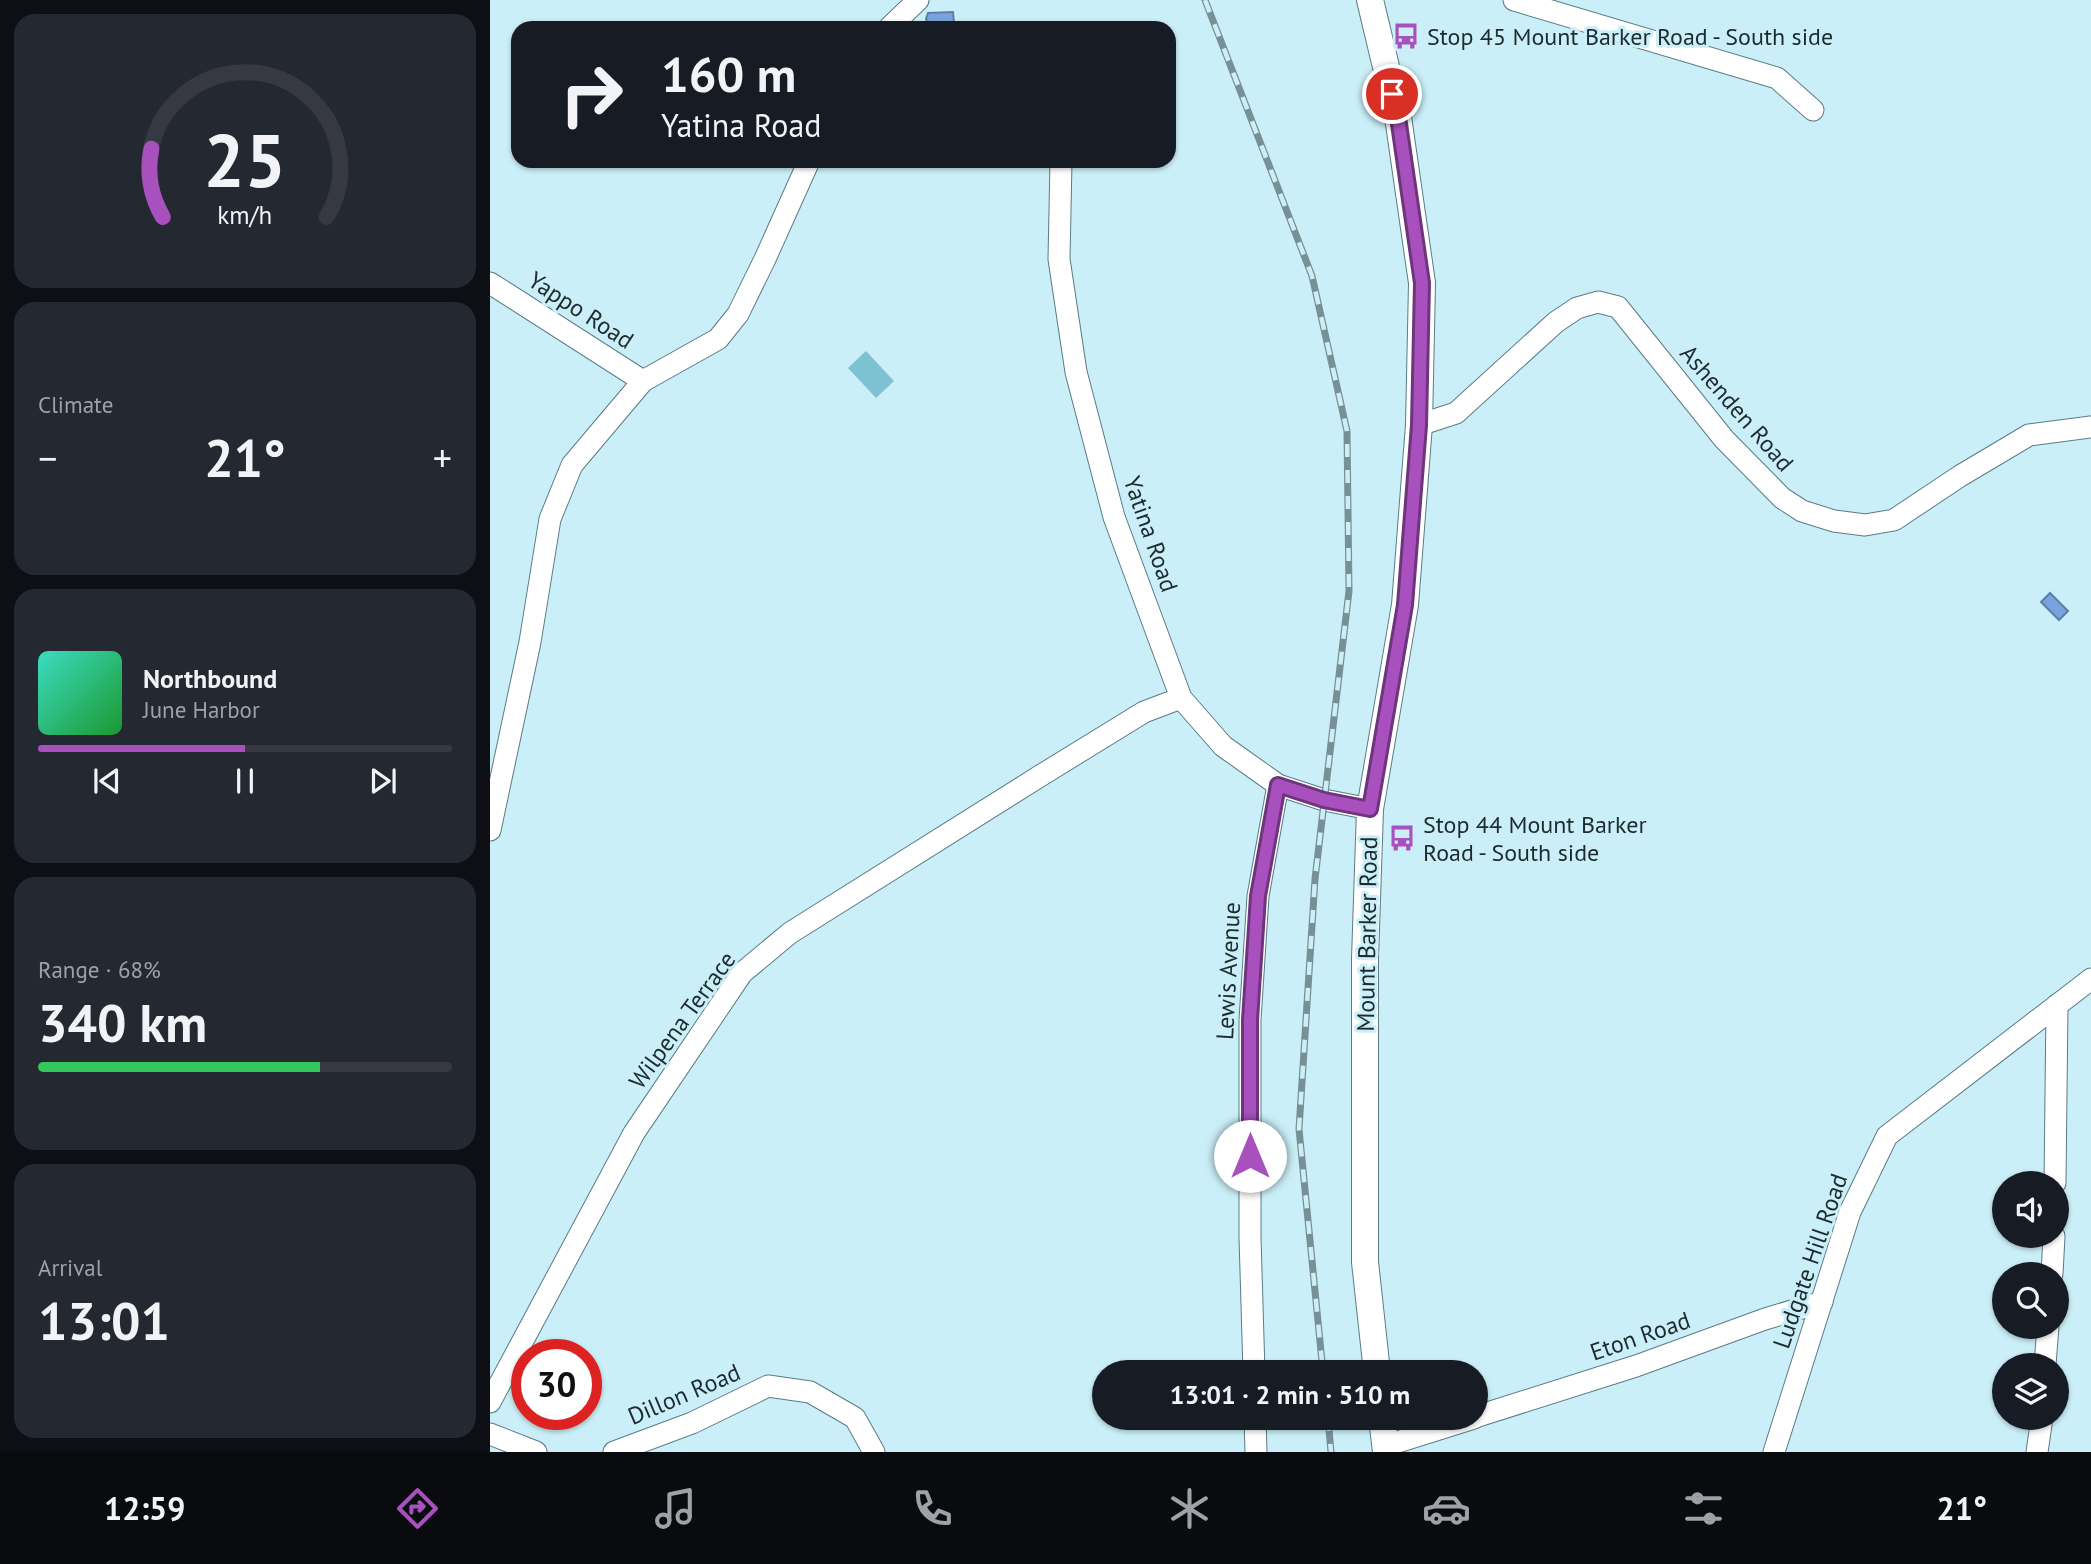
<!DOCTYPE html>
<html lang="en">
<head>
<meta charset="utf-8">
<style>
  :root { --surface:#171b24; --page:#242831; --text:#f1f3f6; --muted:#9ea1a6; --line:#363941; --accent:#a851be }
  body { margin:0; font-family:"PT Sans",sans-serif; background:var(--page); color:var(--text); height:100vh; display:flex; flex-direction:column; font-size:26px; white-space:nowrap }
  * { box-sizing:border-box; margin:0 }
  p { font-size:23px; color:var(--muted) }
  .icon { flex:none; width:38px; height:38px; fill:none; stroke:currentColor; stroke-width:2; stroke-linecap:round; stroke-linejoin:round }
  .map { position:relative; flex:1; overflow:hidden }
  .side { display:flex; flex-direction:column; gap:14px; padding:14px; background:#0d0f14; width:490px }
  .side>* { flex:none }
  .hud { position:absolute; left:21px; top:21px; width:665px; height:147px; border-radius:21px; box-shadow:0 2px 5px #0004; background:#171b24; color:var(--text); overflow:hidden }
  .fabs { position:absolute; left:1502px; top:1171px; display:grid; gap:14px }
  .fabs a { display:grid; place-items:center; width:77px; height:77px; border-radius:50%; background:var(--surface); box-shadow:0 2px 5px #0004; font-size:35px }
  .speed { position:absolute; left:21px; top:1339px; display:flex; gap:14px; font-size:35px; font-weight:700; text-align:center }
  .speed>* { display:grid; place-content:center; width:91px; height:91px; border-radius:50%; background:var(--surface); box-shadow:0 2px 5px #0004; line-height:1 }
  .speed .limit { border:10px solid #d22; background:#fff; color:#111 }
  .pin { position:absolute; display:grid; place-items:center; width:60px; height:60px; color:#fff; margin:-30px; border:4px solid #fff; border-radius:50%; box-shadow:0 2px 7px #0007 }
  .me { position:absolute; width:77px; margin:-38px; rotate:0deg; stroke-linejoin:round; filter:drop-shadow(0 0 5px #0008) }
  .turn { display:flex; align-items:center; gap:24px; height:147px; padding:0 35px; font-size:32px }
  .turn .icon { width:91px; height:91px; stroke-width:2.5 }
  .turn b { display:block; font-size:49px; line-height:60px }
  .big { font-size:52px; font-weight:800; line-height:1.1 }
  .side .card { flex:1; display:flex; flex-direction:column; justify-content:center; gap:10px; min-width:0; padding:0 24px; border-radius:21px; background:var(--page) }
  .side .dial { align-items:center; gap:0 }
  .dial svg { height:182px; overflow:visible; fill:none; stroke:var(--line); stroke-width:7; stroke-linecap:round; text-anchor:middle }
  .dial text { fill:var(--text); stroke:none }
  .song { display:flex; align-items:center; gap:21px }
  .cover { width:84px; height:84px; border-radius:10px; background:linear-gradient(135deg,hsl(170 70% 55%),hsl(130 70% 35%)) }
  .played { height:7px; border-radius:4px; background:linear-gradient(90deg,var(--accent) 50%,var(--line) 50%) }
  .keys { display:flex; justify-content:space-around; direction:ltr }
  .heat { display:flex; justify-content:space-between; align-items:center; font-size:38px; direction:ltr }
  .charge { height:10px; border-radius:5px; background:linear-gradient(90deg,#34c759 68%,var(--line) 0) }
  .trip { position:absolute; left:602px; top:1360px; width:396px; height:70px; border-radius:35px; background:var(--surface); box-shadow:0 2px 5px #0004; font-weight:800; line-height:70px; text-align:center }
  .tabs { display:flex; height:112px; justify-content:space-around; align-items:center; background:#090b0e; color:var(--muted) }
  .tabs .icon { width:49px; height:49px }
  .tabs .on { color:var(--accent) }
  .tabs b { font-size:32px; color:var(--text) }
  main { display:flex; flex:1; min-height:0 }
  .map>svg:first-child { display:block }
  .green { fill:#7cc2d3 }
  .water { fill:#79a3de; stroke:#5d7fa9; stroke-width:2 }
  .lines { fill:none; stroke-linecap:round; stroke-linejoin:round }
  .minor-casing { stroke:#5b7b84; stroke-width:23 }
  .major-casing { stroke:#5b7b84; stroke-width:28 }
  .minor { stroke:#fff; stroke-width:21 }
  .major { stroke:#fff; stroke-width:26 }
  .rail-casing { stroke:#779096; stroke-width:7 }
  .rail { stroke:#cbeff8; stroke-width:4.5; stroke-dasharray:13; stroke-linecap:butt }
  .route-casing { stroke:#6d357c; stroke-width:18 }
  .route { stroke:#a851be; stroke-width:12 }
  .labels { text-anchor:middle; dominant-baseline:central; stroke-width:6; stroke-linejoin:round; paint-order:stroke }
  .poi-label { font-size:24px; fill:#1d2b2e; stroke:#cbeff8; text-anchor:start }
  .street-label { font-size:24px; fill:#1d2b2e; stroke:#cbeff8 }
</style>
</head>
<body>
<main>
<section class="side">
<div class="card dial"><svg viewBox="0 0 100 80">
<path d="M14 69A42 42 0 1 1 86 69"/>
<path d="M14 69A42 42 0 0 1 9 39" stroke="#a851be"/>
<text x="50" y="56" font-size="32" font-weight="700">25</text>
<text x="50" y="72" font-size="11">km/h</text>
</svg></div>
<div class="card"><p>Climate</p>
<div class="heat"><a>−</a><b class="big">21°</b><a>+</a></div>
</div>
<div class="card">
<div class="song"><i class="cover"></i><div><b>Northbound</b><p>June Harbor</p></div></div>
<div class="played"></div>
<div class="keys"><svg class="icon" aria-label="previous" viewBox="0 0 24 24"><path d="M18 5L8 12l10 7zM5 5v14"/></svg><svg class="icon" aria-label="pause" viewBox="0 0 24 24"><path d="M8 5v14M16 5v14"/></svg><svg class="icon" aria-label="next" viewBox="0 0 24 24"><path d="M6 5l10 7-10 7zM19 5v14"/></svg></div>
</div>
<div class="card"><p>Range · 68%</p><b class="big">340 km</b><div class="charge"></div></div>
<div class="card"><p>Arrival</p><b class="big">13:01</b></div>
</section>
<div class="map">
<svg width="1601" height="1452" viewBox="0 0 1601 1452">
  <rect width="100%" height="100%" fill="#cbeff8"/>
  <path class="green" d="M376,351l28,30 -18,17 -28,-30z"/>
  <g class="water">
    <path d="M463,12l1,11 -26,1 -2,-5 2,-6z"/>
    <path d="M1560,593l18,18 -9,9 -18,-18z"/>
  </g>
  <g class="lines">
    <g class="minor-casing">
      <g id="minor">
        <path d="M1024,0l263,78 36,32"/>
        <path d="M399,28l29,-28"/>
        <path d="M571,161l-2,98 17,113 38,145 67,181 42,48 55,39 46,15 46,9"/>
        <path d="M0,283l153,98"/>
        <path d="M929,425l37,-12 100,-91 21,-14 21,-6 20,5 106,132 58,59 20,13 32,10 31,4 29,-5 66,-44 69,-41 62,-8"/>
        <path d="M0,830l40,-188 20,-123 22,-54 71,-84 75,-42 20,-25 27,-55 44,-98"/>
        <path d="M1565,1183l2,-178"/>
        <path d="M1562,1274l2,-38"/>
        <path d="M1555,1365l3,-39"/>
        <path d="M764,1372l-4,-135v-217l8,-124 20,-111"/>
        <path d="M0,1402l144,-269 108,-160 48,-40 250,-157 104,-64 37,-14"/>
        <path d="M985,1417l161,-51 129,-47 57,-17"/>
        <path d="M765,1418l1,34"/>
        <path d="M0,1434l46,18"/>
        <path d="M895,1446l89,-28"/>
        <path d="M124,1452l78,-29 76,-37 42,6 45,26 19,34"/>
        <path d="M1284,1452l76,-240 37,-76 204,-157"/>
        <path d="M1547,1452l5,-34"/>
      </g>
    </g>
    <g class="major-casing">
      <g id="major">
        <path d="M880,0l28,117 24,166 -3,142 -14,180 -35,204 -5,150v303l12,110"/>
        <path d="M892,1418l4,34"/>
      </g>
    </g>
    <use href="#minor" class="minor"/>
    <use href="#major" class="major"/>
    <g class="rail-casing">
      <g id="rail">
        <path d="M715,0l107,276 35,155 2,160 -34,288 -16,250 24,243"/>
        <path d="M838,1418l3,34"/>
      </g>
    </g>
    <use href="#rail" class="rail"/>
  </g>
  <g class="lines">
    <g class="route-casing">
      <path id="route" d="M760,1156v-136l8,-124 20,-111 46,15 46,9 35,-204 14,-180 3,-142 -24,-166 -6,-23"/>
    </g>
    <use href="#route" class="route"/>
  </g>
  <defs>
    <g id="bus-bare" transform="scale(2.1)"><path d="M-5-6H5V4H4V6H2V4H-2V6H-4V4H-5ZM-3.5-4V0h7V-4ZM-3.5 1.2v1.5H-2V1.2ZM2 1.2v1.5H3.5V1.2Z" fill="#a851be" stroke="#cbeff8" stroke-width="2.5" paint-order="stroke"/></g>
  </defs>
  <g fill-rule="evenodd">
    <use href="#bus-bare" x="916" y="36"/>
    <use href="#bus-bare" x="912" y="838"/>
  </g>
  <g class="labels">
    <g class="poi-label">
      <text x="937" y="36">Stop 45 Mount Barker Road - South side</text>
      <text x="933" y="824">Stop 44 Mount Barker<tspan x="933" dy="28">Road - South side</tspan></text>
    </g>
    <g class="street-label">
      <text transform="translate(91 310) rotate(33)">Yappo Road</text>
      <text transform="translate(1247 408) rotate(49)">Ashenden Road</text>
      <text transform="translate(661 534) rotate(71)">Yatina Road</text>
      <text transform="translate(877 934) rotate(-89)">Mount Barker Road</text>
      <text transform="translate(738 971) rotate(-87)">Lewis Avenue</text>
      <text transform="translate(192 1020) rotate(-54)">Wilpena Terrace</text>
      <text transform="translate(1320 1261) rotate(-71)">Ludgate Hill Road</text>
      <text transform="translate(1150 1336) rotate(-19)">Eton Road</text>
      <text transform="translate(194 1394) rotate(-23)">Dillon Road</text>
    </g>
  </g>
</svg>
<div class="fabs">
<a><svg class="icon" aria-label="sound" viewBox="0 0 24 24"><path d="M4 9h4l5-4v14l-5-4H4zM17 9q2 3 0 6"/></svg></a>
<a><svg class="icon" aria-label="search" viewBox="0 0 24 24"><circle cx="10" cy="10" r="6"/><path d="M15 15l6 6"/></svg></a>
<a><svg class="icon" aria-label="layers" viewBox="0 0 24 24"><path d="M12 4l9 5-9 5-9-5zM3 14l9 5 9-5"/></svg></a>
</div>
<div class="speed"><div class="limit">30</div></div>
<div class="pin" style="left:902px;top:94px;background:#d93025"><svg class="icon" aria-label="arrive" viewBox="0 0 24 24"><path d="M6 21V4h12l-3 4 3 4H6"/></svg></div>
<svg class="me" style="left:760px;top:1156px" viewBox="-20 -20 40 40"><circle r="19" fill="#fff"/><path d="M0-13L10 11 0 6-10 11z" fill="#a851be"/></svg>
<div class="trip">13:01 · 2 min · 510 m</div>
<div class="hud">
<div class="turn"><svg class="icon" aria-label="right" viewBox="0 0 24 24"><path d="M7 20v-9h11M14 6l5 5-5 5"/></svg><div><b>160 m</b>Yatina Road</div></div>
</div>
</div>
</main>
<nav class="tabs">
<b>12:59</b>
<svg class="icon on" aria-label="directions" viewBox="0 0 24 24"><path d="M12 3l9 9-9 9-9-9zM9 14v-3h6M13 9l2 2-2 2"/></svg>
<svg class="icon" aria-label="music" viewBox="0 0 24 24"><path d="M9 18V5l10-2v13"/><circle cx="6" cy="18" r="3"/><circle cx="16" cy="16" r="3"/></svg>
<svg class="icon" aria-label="phone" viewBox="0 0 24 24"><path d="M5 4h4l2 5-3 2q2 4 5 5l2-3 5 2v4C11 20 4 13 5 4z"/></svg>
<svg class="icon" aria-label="climate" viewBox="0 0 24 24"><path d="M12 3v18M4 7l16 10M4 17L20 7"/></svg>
<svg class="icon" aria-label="car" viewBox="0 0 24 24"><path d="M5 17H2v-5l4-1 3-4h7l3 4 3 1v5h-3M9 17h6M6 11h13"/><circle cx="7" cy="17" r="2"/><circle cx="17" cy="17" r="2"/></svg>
<svg class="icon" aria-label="filters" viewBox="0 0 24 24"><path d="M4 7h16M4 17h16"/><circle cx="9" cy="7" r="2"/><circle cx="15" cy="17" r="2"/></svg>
<b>21°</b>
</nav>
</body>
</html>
